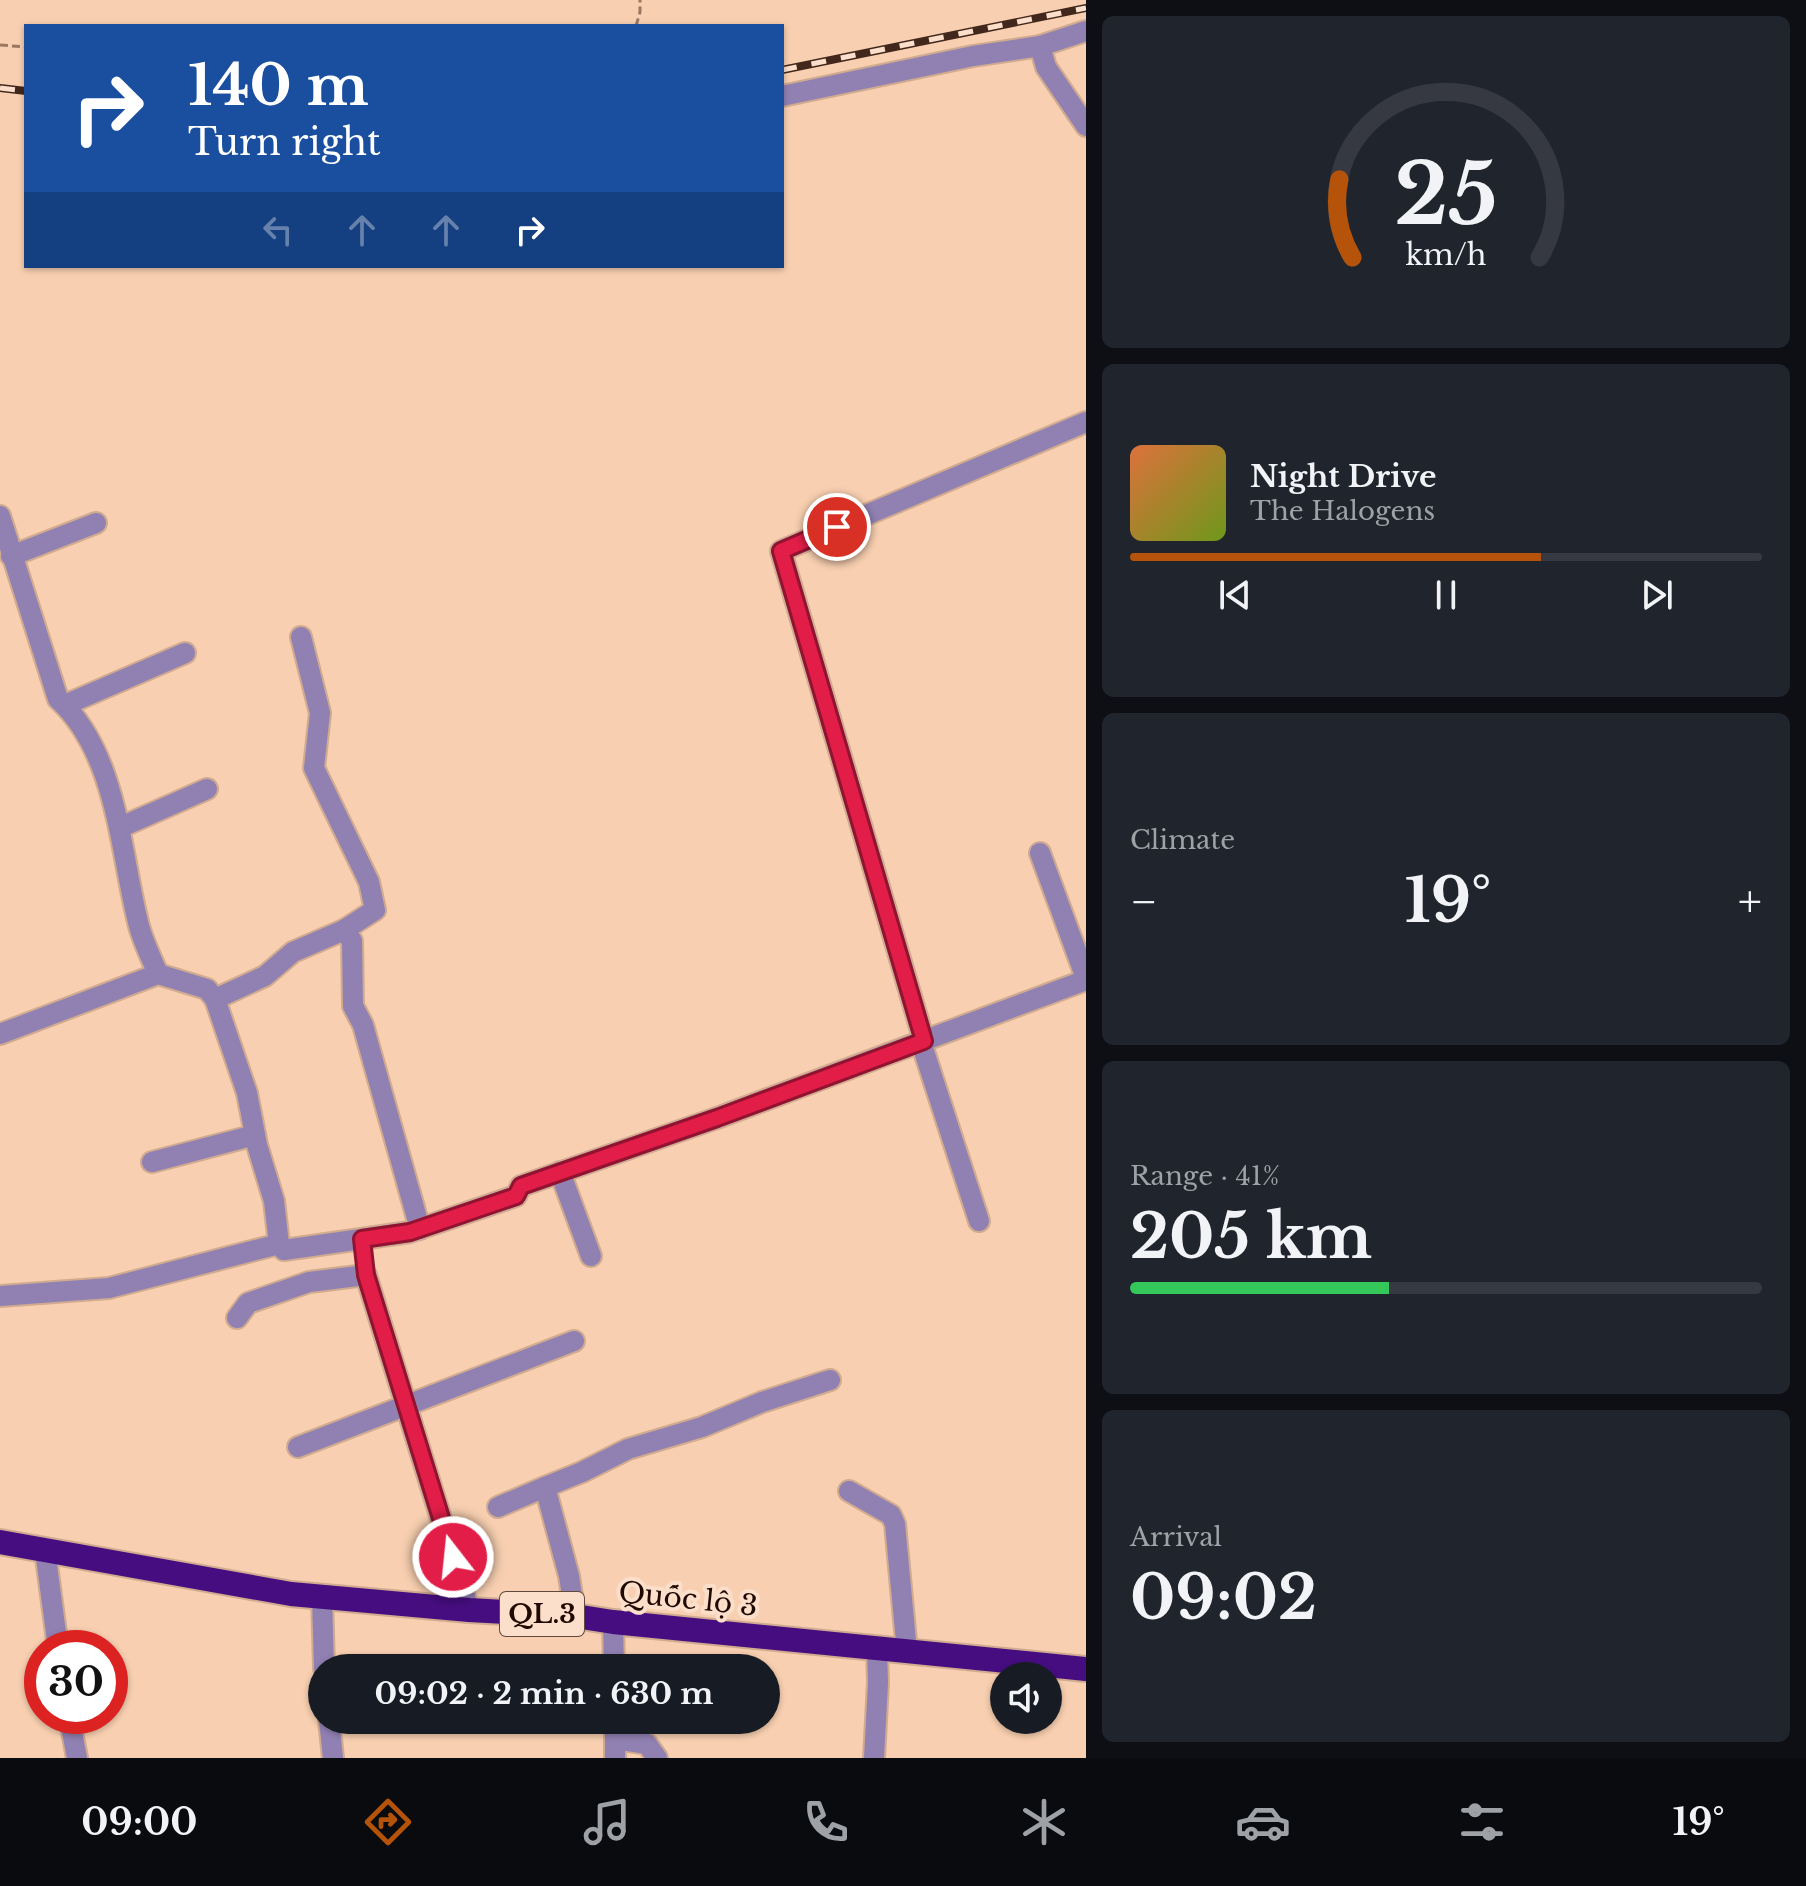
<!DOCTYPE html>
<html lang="en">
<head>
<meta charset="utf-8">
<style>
  :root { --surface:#171b24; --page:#20242c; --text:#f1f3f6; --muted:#9ea1a6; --line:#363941; --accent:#b45309 }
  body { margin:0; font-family:"Libre Baskerville",serif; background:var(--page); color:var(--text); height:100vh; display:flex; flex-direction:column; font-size:30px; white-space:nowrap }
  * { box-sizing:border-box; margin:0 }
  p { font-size:26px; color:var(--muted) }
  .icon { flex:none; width:44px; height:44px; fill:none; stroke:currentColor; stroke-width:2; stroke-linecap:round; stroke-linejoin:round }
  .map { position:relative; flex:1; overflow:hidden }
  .details { display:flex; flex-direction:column; gap:16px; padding:16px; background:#0d0f14; width:720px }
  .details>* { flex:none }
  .banner { position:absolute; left:24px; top:24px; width:760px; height:244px; border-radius:0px; box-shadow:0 2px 6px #0004; background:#1a4fa0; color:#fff; overflow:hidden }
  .controls { position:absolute; left:990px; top:1662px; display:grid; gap:16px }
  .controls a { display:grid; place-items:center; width:72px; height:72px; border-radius:50%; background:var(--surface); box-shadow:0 2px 6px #0004; font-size:40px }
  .speed { position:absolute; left:24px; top:1630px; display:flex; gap:16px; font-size:40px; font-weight:700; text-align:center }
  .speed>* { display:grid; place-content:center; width:104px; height:104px; border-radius:50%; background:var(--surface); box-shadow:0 2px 6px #0004; line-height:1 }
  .speed .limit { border:12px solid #d22; background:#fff; color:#111 }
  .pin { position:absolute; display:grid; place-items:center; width:68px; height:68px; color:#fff; margin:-34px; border:4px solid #fff; border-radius:50%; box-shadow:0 2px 8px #0007 }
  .me { position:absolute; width:88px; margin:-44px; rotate:344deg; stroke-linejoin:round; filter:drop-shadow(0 0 6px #0008) }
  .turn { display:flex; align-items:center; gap:28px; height:168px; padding:0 32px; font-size:36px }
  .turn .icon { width:104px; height:104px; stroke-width:2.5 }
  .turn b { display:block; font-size:56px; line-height:68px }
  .lanes { display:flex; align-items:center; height:76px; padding:0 32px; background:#0003; justify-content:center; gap:40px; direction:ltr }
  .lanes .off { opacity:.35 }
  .big { font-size:60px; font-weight:700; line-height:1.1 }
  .details .widget { flex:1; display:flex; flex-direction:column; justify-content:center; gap:12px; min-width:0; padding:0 28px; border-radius:12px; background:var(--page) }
  .details .dial { align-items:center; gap:0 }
  .dial svg { height:208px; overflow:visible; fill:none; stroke:var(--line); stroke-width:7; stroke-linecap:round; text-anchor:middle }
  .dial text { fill:var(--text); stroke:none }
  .song { display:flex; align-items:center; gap:24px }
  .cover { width:96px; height:96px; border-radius:12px; background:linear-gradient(135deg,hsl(20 70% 55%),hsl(80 70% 35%)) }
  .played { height:8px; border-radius:4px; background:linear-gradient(90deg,var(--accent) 65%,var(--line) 65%) }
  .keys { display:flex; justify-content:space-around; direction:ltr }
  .heat { display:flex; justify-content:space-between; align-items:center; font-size:44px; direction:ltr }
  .charge { height:12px; border-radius:6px; background:linear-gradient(90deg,#34c759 41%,var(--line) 0) }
  .trip { position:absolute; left:308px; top:1654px; width:472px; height:80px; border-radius:40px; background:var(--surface); box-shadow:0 2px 6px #0004; font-weight:700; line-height:80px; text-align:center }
  .menu { display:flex; height:128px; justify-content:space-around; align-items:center; background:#090b0e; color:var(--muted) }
  .menu .icon { width:56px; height:56px }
  .menu .on { color:var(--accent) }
  .menu b { font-size:36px; color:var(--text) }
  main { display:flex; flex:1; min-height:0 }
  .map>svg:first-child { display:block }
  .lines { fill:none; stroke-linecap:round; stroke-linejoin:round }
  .minor-casing { stroke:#d1ab90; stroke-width:24 }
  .highway-casing { stroke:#d1ab90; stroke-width:28 }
  .path { stroke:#997862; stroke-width:3; stroke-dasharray:8 4; stroke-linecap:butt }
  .minor { stroke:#9181b3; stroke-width:20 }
  .highway { stroke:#460d80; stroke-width:24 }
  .rail-casing { stroke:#42281c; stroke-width:8 }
  .rail { stroke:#fbdfca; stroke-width:5; stroke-dasharray:15; stroke-linecap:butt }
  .route-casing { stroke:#92132f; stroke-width:20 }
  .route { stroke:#e11d48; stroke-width:14 }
  .labels { text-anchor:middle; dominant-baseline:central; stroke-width:8; stroke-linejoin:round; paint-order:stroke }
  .shield { fill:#fbdfca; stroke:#62493d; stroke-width:2 }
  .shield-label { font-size:26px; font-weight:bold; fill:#200900 }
  .street-label { font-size:28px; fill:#200900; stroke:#fbdfca }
</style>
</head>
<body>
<main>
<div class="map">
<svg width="1086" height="1758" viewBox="0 0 1086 1758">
  <rect width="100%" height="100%" fill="#f8cfb0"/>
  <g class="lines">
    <g class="minor-casing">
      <g id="minor">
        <path d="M1086,31l-46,15 6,21 40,59"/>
        <path d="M782,96l191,-40 67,-10"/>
        <path d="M0,516l58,183c59,54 62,151 80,223 4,18 13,35 20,52"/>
        <path d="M11,556l85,-33"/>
        <path d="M301,637l19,76 -6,55 55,114 6,28 -31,20"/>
        <path d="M65,705l120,-52"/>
        <path d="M121,827l86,-38"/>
        <path d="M1040,853l46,125"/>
        <path d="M215,999l50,-23 28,-24 51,-22 8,11 1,65 10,19 57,204"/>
        <path d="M0,1034l158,-60 49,15 8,10 32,94 10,52 17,56 5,43 5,6 126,-18 106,-36 5,-10 196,-68 369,-138"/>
        <path d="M924,1041l-143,-490 305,-129"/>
        <path d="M921,1042l58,179"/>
        <path d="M152,1162l103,-27"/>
        <path d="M560,1172l31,84"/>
        <path d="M0,1296l109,-8 170,-44"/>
        <path d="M237,1318l11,-15 61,-21 57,-7 103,335"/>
        <path d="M298,1447l276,-106"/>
        <path d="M849,1491l42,24 4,9 12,128"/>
        <path d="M498,1507l47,-20"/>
        <path d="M45,1550l13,98"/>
        <path d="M322,1597l2,71"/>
        <path d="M575,1616l-6,-40 -24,-89 37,-15 46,-23 74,-22 60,-25 68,-22"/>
        <path d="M613,1622l1,46"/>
        <path d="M69,1716l8,42"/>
        <path d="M329,1720l4,38"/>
        <path d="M615,1720v38"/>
        <path d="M615,1739l32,5 10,14"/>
        <path d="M874,1758l4,-75 -1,-34"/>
      </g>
    </g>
    <g class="highway-casing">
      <path id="highway" d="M0,1542l291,52 178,16 106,6 38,6 473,47"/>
    </g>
    <g class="path">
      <path d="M636,26l4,-14v-12"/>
      <path d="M0,45l26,2"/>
    </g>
    <use href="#minor" class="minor"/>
    <use href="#highway" class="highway"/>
    <g class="rail-casing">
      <g id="rail">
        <path d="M782,70l304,-62"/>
        <path d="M0,88l26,3"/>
      </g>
    </g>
    <use href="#rail" class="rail"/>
  </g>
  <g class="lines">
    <g class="route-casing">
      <path id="route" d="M453,1557l-87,-282 -4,-36 48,-7 106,-36 5,-10 196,-68 207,-77 -143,-490 56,-24"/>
    </g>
    <use href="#route" class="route"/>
  </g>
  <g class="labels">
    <rect class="shield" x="500" y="1592" width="84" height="44" rx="6"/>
    <g class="shield-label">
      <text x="542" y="1614">QL.3</text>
    </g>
    <g class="street-label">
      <text transform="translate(688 1599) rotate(6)">Quốc lộ 3</text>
    </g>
  </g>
</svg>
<div class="controls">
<a><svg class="icon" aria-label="sound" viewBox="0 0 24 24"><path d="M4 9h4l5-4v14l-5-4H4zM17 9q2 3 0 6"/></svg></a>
</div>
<div class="speed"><div class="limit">30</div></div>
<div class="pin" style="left:837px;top:527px;background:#d93025"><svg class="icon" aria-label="arrive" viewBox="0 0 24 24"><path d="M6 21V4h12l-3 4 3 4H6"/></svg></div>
<svg class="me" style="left:453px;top:1557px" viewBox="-20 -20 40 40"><circle r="17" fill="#e11d48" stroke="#fff" stroke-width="3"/><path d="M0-11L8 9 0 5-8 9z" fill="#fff"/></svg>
<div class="trip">09:02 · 2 min · 630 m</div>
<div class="banner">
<div class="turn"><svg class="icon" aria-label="right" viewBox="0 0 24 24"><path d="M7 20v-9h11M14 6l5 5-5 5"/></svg><div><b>140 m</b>Turn right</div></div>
<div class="lanes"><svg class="icon off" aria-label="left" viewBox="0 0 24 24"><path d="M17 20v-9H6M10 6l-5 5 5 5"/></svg><svg class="icon off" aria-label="ahead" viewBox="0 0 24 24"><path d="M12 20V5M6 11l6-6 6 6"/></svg><svg class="icon off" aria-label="ahead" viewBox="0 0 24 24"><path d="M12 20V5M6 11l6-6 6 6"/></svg><svg class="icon" aria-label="right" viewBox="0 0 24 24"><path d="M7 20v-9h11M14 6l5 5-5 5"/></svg></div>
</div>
</div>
<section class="details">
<div class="widget dial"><svg viewBox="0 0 100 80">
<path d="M14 69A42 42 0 1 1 86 69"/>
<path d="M14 69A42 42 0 0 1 9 39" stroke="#b45309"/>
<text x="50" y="56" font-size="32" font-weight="700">25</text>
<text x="50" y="72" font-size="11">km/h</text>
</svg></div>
<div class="widget">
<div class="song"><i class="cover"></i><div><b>Night Drive</b><p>The Halogens</p></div></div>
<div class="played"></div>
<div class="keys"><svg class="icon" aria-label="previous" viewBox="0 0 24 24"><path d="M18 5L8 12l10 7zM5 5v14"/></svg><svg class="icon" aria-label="pause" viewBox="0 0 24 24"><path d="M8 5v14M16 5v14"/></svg><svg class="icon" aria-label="next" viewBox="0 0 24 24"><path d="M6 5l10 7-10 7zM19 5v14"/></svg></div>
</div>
<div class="widget"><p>Climate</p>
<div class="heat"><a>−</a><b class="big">19°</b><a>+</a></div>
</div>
<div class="widget"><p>Range · 41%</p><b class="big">205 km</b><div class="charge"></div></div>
<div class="widget"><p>Arrival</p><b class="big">09:02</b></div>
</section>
</main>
<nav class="menu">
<b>09:00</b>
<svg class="icon on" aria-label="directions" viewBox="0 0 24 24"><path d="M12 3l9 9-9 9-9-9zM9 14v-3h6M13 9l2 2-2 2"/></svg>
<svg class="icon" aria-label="music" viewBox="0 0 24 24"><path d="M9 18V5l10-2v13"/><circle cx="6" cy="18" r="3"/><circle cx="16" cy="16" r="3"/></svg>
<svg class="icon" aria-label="phone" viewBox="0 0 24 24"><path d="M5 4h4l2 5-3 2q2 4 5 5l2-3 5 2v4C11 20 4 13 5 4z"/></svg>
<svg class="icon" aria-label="climate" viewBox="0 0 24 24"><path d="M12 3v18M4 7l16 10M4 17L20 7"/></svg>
<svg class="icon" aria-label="car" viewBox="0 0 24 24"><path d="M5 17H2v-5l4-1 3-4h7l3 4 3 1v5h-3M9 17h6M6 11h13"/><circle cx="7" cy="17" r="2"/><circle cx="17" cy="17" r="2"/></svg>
<svg class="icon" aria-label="filters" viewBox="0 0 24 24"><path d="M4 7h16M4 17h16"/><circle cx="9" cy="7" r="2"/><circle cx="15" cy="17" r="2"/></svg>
<b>19°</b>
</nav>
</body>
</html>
